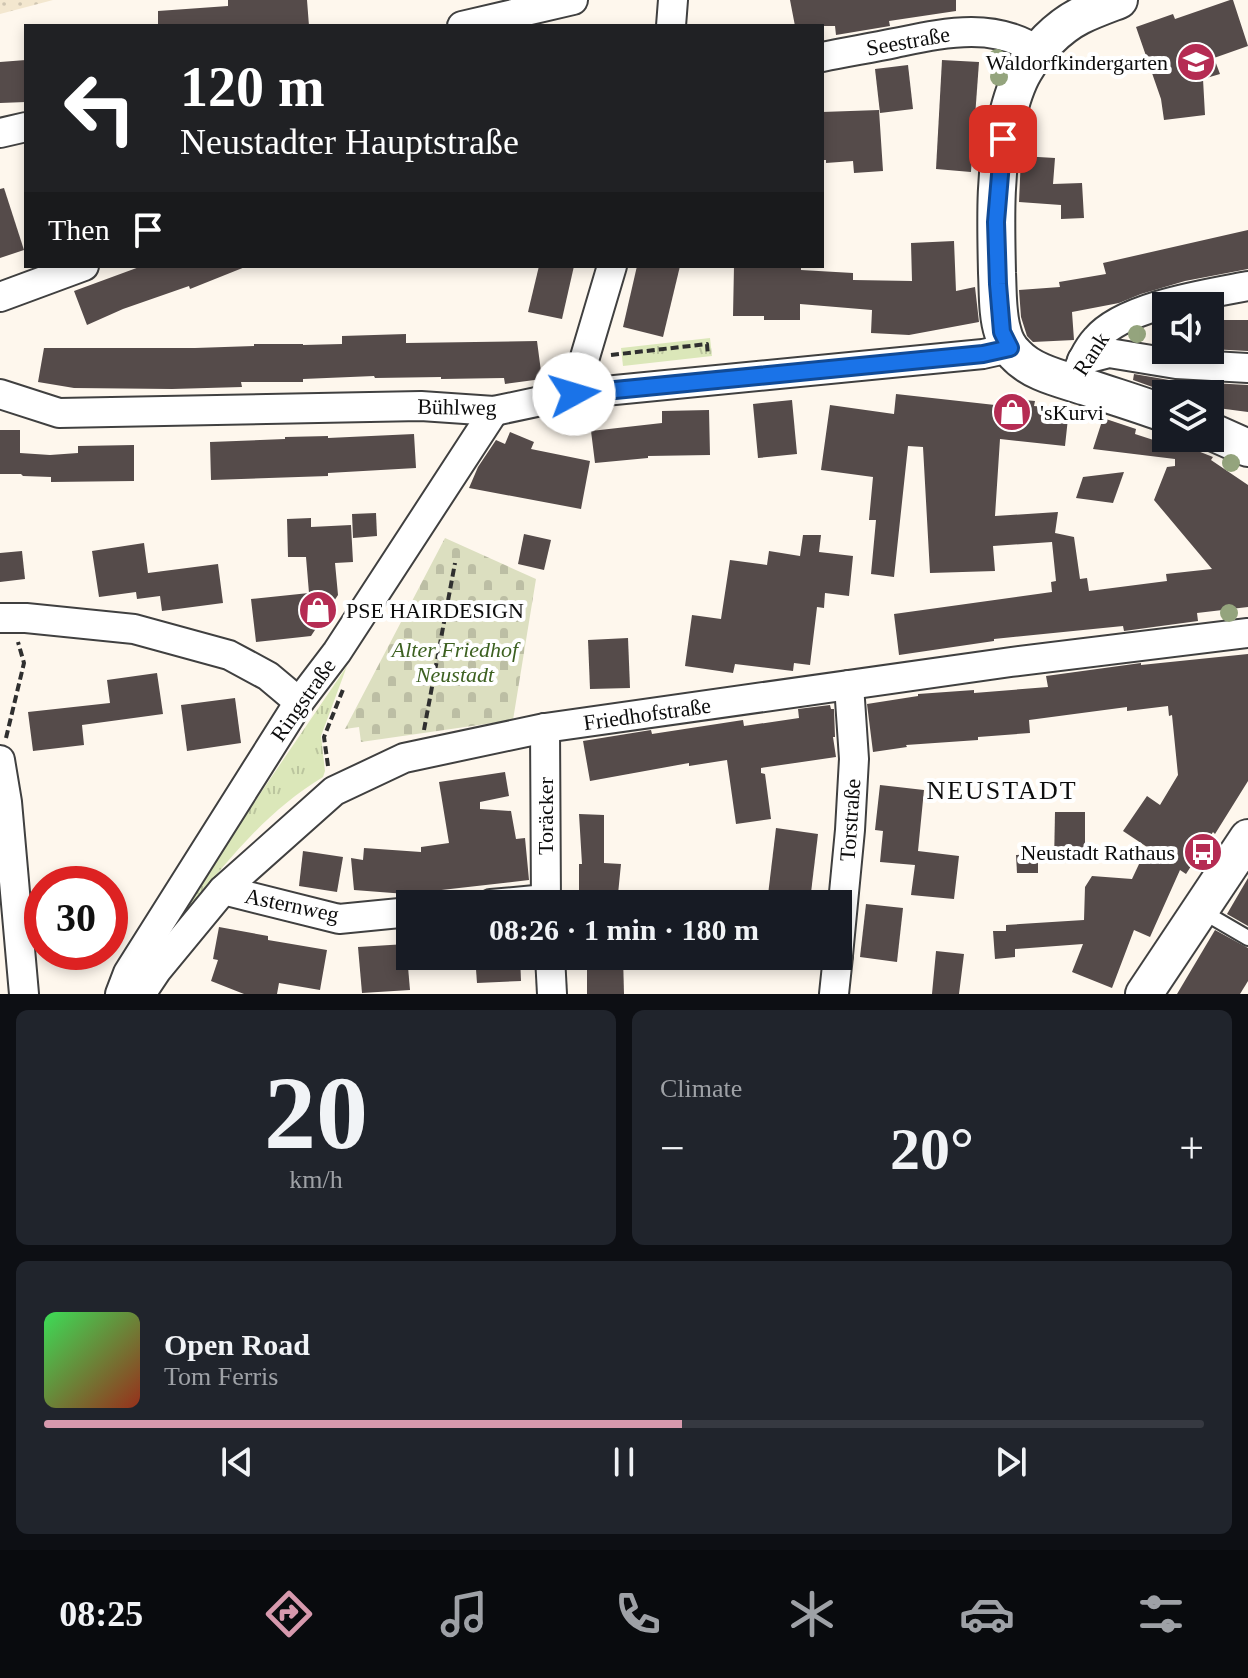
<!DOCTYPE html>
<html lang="en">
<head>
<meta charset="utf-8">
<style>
  :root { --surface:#171b24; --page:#20242c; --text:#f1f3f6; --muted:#9ea1a6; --line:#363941; --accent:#d699ad }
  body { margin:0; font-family:Georgia,serif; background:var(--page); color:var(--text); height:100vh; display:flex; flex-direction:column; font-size:30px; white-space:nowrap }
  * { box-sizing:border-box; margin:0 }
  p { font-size:26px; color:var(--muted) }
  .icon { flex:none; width:44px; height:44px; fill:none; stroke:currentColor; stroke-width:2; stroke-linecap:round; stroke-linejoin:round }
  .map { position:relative; height:994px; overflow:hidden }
  .drawer { display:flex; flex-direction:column; gap:16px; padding:16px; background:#0d0f14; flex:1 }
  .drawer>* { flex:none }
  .guide { position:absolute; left:24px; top:24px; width:800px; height:244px; border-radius:0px; box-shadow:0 4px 12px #0003; background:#202124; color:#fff; overflow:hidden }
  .fabs { position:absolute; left:1152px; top:292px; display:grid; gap:16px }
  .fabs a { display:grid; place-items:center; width:72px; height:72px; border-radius:0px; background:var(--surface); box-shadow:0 4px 12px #0003; font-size:40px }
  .speed { position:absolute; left:24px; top:866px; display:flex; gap:16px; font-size:40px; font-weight:700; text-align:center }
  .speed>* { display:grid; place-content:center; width:104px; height:104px; border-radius:50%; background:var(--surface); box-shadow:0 4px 12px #0003; line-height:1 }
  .speed .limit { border:12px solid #d22; background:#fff; color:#111 }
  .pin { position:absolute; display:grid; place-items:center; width:68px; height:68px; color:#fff; margin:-34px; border-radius:16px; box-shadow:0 4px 12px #0006 }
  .me { position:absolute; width:88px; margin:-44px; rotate:84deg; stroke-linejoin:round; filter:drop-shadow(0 0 6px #0008) }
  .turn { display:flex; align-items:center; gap:28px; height:168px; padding:0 24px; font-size:36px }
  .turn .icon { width:104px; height:104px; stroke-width:2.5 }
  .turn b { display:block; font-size:56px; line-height:68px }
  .then { display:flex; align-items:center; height:76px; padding:0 24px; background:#0003; gap:16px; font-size:30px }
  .big { font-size:60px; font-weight:700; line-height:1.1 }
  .drawer .widget { flex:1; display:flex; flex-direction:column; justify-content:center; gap:12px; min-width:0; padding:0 28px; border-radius:12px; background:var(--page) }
  .drawer .dial { align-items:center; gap:0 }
  .dial b { font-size:104px; line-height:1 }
  .song { display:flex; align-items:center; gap:24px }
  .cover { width:96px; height:96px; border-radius:12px; background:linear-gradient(135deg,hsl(130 70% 55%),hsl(10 70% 35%)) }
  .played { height:8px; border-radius:4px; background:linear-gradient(90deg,var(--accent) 55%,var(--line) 55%) }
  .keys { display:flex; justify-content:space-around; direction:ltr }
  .heat { display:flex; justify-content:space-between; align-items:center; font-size:44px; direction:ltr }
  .drawer .tiles { flex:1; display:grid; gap:16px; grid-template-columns:1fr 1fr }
  .widget:last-child { grid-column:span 2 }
  .trip { position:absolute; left:396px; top:890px; width:456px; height:80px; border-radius:0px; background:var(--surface); box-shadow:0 4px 12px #0003; font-weight:700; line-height:80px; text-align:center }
  .menu { display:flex; height:128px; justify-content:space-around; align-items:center; background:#090b0e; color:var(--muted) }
  .menu .icon { width:56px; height:56px }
  .menu .current { color:var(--accent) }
  .menu b { font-size:36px; color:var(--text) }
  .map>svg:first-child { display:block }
  .farmland { fill:url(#farmland-dots) }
  .grass { fill:url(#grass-tufts) }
  .cemetery { fill:url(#cemetery-stones) }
  .building { fill:#554b4a }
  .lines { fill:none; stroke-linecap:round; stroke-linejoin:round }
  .service-casing { stroke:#404040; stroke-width:18 }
  .minor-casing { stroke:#404040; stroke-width:32 }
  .tertiary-casing { stroke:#404040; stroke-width:40 }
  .path { stroke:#2f2f2f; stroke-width:4; stroke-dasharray:8 4; stroke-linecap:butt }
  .service { stroke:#fff; stroke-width:14 }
  .minor { stroke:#fff; stroke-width:28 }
  .tertiary { stroke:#fff; stroke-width:36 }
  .tree { fill:#94a47d }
  .route-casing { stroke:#114b97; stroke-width:20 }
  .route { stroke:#1a73e8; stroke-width:14 }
  .labels { text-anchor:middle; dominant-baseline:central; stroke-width:8; stroke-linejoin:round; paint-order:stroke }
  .street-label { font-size:22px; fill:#0d0d0d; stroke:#fff }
  .poi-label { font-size:22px; fill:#0d0d0d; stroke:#fff; text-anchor:end }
  .park-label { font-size:22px; font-style:italic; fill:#3d6121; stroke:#fff }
  .quarter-label { font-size:26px; letter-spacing:2px; fill:#0d0d0d; stroke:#fff }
</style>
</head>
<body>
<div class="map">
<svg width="1248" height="994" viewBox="0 0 1248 994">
  <defs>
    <pattern id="farmland-dots" width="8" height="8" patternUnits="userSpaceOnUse" patternTransform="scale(2)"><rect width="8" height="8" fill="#f3e7cf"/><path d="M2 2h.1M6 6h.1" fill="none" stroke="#cfc5b1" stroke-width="1.8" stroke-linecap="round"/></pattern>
    <pattern id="grass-tufts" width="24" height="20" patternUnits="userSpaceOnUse" patternTransform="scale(2)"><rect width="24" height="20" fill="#dbe7b9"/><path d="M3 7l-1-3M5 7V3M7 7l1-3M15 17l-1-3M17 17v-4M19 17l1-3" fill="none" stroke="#bbc59e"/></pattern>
    <pattern id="cemetery-stones" width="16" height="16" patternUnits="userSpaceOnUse" patternTransform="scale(2)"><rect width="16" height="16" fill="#dcdfc0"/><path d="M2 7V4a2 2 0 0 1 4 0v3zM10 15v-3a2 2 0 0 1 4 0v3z" fill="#bcbea4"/></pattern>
  </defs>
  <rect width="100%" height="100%" fill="#fef7ed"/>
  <path class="farmland" d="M0,0h53l-53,14z"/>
  <g class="grass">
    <path d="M710,338l2,18 -89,10 -2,-18z"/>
    <path d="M347,666l-26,70 4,35 -2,6c-79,48 -131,130 -184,202l-3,-3z"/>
  </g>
  <path class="cemetery" d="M445,538l91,41 -23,141 -152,22 -2,-15 -14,2z"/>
  <g class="building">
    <path d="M228,0h79l2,26h-151v-15l70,-5z"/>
    <path d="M790,0h166v11l-67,10 1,5 -54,9 -1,-9h-40z"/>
    <path d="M1230,0h3l15,46 -34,12 6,16 -17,5 2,36 -41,5 -3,-21 -25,-72 37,-13 2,5z"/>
    <path d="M26,60v42l-26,1v-41z"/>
    <path d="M942,60l37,2 -8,110 -35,-3z"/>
    <path d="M908,65l5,44 -33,4 -5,-44z"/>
    <path d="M879,110l4,61 -29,2 -1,-12 -27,2v-3h-4v-48z"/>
    <path d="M1021,156l34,2 -2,26 29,-1 2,35 -23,1v-14l-42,-3z"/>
    <path d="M4,188l20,62 -24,8v-69z"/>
    <path d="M1248,230v39l-63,12 -44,13 -22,9 -47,9 2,28 -41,2 -6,-6 -6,-19 -2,-27 41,-3 -1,-5 47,-8 -3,-11z"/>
    <path d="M954,241l2,50 19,-4 4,35 -70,13 -38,-2 1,-23 -72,-6v16h-36v-4h-31l1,-50h67v4l52,3v7l59,1 -1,-38z"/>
    <path d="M142,266h102l1,1 -55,22 -1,-3 -66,23 -36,16 -13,-34z"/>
    <path d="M539,266h35l-12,53 -34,-7z"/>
    <path d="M637,266h43l-17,71 -40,-10z"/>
    <path d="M1210,320h38v31l-38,-2z"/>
    <path d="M406,334v9l131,-2 5,38 -37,5 -1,-6 -63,1v-2l-66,1 -1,-2 -71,3v3h-62l1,5 -70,2 -98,-1 -36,-6 6,-34h151l59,-2v-2h49v1l39,-1v-8z"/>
    <path d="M1134,374l41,7 73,4v27l-38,-5v-13h-38l-39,-14z"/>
    <path d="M896,394l108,12v-8l31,3 -1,5 35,3 -4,37 -65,-7 -5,77 63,-4 -3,21 19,4 6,42 7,-1 2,13 78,-10 -1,-7 46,-5 -58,-69 13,-33 8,-1v-7l-82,-10 10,-31 33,11 -1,5 40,13v-5l38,15 -2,3 37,25v122l-51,6 1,8 -74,10 -1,-5 -129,13v2l-95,14 -5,-41 158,-22 -1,-10 5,-1 -4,-39 -59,4 2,25 -65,2 -7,-126 -15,-1 -14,131 -23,-3 5,-54h-7l4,-43 -52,-7 9,-65 64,9z"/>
    <path d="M792,400l5,54 -39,4 -5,-54z"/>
    <path d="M709,410l1,45 -62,1v2l-53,5 -4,-32 71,-8v-12z"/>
    <path d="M0,430h20v23l30,2 28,-2v-7l56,-1v36l-83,1v-5l-28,-1 -2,-2h-21z"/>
    <path d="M510,432l24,10 -3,7 59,12 -9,48 -112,-21 9,-21 18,-27 9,4z"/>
    <path d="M414,434l2,34 -88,5v3l-117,4 -1,-38 75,-3v-2l43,-1v2z"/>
    <path d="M1124,472l-11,31 -37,-5 7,-21z"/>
    <path d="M376,513l1,23 -24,2 -1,-24z"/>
    <path d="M311,518v9l40,-2 2,37 -18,1 3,32 -27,41 -55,6 -5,-43 58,-6 -3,-36h-18l-1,-38z"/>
    <path d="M524,534l27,6 -7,30 -26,-6z"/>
    <path d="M803,535h18l-2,17 34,4 -4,40 -24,-3 -1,15 -7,-1 -7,58 -16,-2 -1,8 -58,-7 -2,9 -48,-7 7,-51 29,4 9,-59 37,5 2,-14 31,5z"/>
    <path d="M144,543l4,30 70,-9 5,39 -61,8 -2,-15 -23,3 -1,-7 -37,5 -7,-46z"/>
    <path d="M22,551l3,28 -25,3v-29z"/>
    <path d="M628,638l2,50 -40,1 -2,-49z"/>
    <path d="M1248,654v127l-33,53 -2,-2 -27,42 -6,-4 -30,67 -16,-7 -22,58 -40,-16 11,-28 -68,5v8l-20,2 -2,-28h13v-6l78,-5 1,-33 7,-11 40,3 15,-32 -24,-16 24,-35 13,9 18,-30 -6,-60 -3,1 -1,-10 -41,5v-4l-98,13 1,13 -52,4v3l-72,5 1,2 -34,5 -6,-48 51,-8v-2l56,-4v3l74,-6 -2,-11 95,-13v2z"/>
    <path d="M157,673l6,41 -81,11 2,20 -51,6 -5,-39 82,-9 -3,-23z"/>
    <path d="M235,698l6,45 -54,8 -6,-46z"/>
    <path d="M830,705l1,4h3l1,28h-2l3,20 -75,11v5l4,1 6,45 -35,5 -9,-64 -38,6v-3l-99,18 -7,-40 68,-11 1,4 91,-14 1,6 55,-8 -1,-9z"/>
    <path d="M505,772l4,24 -29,6v7l31,2 5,28 9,-1 4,42 -123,14 -52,-4 -3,-32 12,2 1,-12 57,4v-5l28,-4 -10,-61z"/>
    <path d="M880,785l44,5 -6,61 41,5 -5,43 -43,-4 4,-30 -35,-3 3,-31 -8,-1z"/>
    <path d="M1055,812h30v51h-31z"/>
    <path d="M579,814l25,1v48l17,1 -4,40h-33v-2h-5v-38h3z"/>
    <path d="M776,828l42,6 -8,67 -42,-6z"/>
    <path d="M303,851l40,6 -6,35 -38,-6z"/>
    <path d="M1038,854v19h-21l-1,-18z"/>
    <path d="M1248,878v48l-21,-12z"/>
    <path d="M866,904l37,4 -6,54 -37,-5z"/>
    <path d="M219,927l49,9v4l59,10 -7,40 -41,-7 -2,11h-33l-33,-13 7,-21 -5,-1z"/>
    <path d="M1215,930l33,18v33l-8,13h-63z"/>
    <path d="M406,944l4,46 -48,3 -4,-46z"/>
    <path d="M936,951l28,3 -5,40h-27z"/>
    <path d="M475,956h45l1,25 -44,2z"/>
    <path d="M587,956h36l1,38h-37z"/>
  </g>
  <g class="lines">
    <g class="service-casing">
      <path id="service" d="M1200,910l48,28"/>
    </g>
    <g class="minor-casing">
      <g id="minor">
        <path d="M462,26l111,-26"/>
        <path d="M671,26l2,-26"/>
        <path d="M822,57c24,-5 49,-9 73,-14 49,-10 98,-22 143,8"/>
        <path d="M0,133l26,-6"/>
        <path d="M0,297l84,-31"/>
        <path d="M1082,360l27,-7 67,11 72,4"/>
        <path d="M1073,383c6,-15 12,-32 23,-44 28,-33 111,-45 152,-53"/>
        <path d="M0,394l59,19 362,-7 73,5 80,-17 409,-40 27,-6"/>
        <path d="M574,394l38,-128"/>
        <path d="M0,618h26l108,11 95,26 39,21 31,26"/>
        <path d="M545,728l1,176"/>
        <path d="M0,760l7,42 17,192"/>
        <path d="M223,890l116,29 71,-7"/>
        <path d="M491,904l55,-5"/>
        <path d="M838,955l12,-125 4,-71 -5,-74"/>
        <path d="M550,956l2,38"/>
        <path d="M120,994l8,-21 171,-271 38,-50 157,-241"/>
        <path d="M141,994l16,-24 66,-80 111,-99 70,-33 141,-30 466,-66 237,-29"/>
        <path d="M834,994l4,-38"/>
      </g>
    </g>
    <g class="tertiary-casing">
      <g id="tertiary">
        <path d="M1119,0c-13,5 -27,10 -39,16 -22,11 -44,34 -56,55 -9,15 -14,34 -18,51 -12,49 -10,101 -9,151 1,19 0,42 6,60 2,8 7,16 12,21 17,19 47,25 71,33 26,9 53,17 80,27"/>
        <path d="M1210,431l38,17"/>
        <path d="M1144,994l104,-156"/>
      </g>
    </g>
    <g class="path">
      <path d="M611,355l96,-11 1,11"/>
      <path d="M424,730l31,-167"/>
      <path d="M6,738l18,-75 -6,-21"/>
      <path d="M328,766l-4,-29 20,-50"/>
    </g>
    <use href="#service" class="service"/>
    <use href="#minor" class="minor"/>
    <use href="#tertiary" class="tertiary"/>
  </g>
  <g class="tree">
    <circle cx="997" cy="58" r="9"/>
    <circle cx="999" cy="77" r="9"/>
    <circle cx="1137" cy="334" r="9"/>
    <circle cx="1231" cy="463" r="9"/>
    <circle cx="1229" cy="613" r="9"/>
  </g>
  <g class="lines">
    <g class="route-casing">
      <path id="route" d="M574,394l409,-40 27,-6 -8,-16 -4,-48 -2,-62 7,-83"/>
    </g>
    <use href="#route" class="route"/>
  </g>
  <defs>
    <g id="school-disc" transform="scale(2)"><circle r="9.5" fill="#b52c53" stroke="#fff"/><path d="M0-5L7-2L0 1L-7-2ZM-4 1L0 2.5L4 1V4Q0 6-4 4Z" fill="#fff"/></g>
    <g id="shop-disc" transform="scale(2)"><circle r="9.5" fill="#b52c53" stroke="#fff"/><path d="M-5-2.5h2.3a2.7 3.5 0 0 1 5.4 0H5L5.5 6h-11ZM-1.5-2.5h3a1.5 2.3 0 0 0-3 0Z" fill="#fff"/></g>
    <g id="bus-disc" transform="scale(2)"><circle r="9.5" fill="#b52c53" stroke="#fff"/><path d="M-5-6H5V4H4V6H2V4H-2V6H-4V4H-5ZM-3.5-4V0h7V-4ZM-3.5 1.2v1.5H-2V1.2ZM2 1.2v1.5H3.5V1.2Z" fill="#fff"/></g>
  </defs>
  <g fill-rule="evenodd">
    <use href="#school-disc" x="1196" y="62"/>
    <use href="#shop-disc" x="1012" y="412"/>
    <use href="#shop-disc" x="318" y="610"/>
    <use href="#bus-disc" x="1203" y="852"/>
  </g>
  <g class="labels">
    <g class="street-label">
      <text transform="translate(908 41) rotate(-10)">Seestraße</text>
      <text transform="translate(1091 354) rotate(-57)">Rank</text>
      <text transform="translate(457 407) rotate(1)">Bühlweg</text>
      <text transform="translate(303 700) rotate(-55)">Ringstraße</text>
      <text transform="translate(647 714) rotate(-8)">Friedhofstraße</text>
      <text transform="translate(545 816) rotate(-90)">Toräcker</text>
      <text transform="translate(850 820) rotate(-86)">Torstraße</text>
      <text transform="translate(292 905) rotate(12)">Asternweg</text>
    </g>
    <g class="poi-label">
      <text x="1168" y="62">Waldorfkindergarten</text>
      <text x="1040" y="412" text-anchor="start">'sKurvi</text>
      <text x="346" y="610" text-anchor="start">PSE HAIRDESIGN</text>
      <text x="1175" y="852">Neustadt Rathaus</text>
    </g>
    <g class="park-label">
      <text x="455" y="649">Alter Friedhof<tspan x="455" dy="25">Neustadt</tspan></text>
    </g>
    <g class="quarter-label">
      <text x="1002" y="790">NEUSTADT</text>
    </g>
  </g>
</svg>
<div class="fabs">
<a><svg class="icon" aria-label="sound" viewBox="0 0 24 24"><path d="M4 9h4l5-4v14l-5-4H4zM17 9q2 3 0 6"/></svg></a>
<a><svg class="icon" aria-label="layers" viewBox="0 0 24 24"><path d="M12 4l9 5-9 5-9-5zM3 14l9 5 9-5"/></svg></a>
</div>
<div class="speed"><div class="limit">30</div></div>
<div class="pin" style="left:1003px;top:139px;background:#d93025"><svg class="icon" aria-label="arrive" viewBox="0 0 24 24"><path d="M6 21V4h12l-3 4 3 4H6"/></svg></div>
<svg class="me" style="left:574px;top:394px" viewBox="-20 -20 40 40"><circle r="19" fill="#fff"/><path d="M0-13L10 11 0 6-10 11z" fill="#1a73e8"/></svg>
<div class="trip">08:26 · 1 min · 180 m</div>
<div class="guide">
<div class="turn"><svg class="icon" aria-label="left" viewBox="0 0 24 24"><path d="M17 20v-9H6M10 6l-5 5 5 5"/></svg><div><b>120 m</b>Neustadter Hauptstraße</div></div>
<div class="then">Then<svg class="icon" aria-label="arrive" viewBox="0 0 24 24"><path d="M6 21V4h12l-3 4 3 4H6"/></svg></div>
</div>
</div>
<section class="drawer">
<div class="tiles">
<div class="widget dial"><b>20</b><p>km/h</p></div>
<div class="widget"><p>Climate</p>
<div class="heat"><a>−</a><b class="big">20°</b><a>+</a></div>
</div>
<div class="widget">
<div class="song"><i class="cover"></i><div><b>Open Road</b><p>Tom Ferris</p></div></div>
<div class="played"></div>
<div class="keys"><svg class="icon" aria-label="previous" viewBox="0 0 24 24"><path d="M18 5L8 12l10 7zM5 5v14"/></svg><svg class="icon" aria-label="pause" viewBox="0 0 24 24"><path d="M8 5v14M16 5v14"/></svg><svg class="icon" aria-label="next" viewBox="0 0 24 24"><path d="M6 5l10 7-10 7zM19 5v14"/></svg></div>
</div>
</div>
</section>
<nav class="menu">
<b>08:25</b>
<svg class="icon current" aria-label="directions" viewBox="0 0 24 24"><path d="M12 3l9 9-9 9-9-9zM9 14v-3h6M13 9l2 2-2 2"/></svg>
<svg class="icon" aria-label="music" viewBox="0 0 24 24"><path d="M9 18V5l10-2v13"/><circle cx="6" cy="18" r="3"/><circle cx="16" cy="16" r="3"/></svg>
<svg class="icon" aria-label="phone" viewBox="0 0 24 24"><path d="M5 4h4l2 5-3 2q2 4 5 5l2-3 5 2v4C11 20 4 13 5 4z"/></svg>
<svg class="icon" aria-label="climate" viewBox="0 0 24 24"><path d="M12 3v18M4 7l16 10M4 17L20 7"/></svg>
<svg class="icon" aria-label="car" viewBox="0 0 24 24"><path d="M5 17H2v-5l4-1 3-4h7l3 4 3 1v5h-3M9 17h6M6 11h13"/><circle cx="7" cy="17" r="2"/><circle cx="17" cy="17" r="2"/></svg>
<svg class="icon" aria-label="filters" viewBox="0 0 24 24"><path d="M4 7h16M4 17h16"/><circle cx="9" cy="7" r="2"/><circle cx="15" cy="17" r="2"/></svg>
</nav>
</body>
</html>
